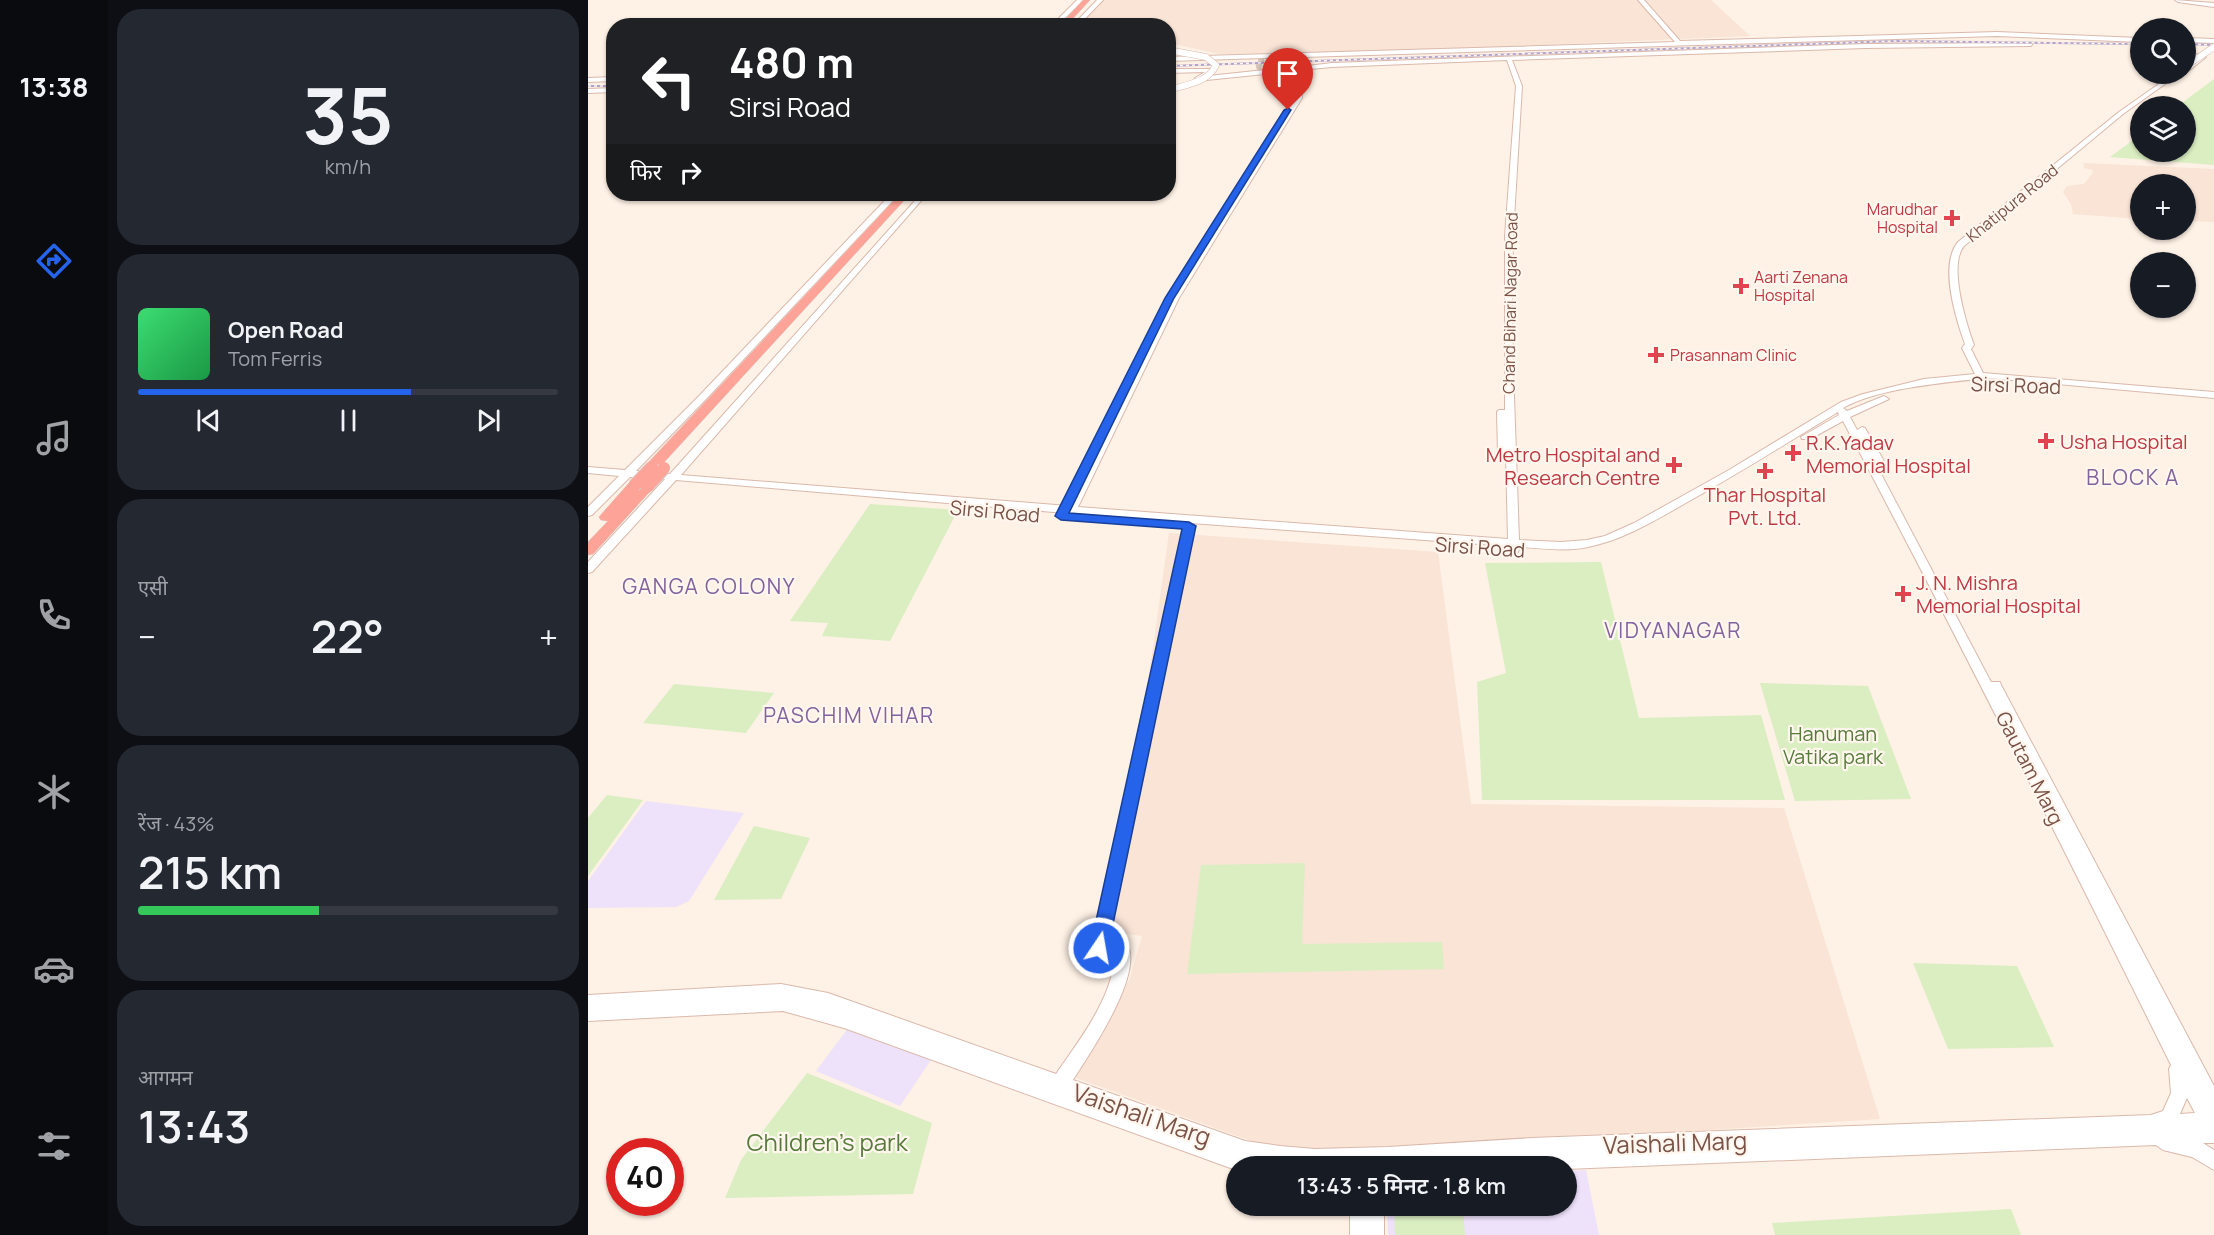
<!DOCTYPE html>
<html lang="hi">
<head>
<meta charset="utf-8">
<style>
  :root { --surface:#171b24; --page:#242831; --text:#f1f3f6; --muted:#9ea1a6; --line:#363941; --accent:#2563eb }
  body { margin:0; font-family:Manrope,"Noto Sans Devanagari",sans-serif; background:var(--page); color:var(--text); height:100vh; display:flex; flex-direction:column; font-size:22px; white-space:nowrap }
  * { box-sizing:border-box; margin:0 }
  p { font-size:20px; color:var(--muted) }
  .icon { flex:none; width:33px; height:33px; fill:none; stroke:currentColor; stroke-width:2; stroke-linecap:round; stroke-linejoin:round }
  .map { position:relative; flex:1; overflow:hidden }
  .sheet { display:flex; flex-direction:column; gap:9px; padding:9px; background:#0d0f14; width:480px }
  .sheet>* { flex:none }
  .banner { position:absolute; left:18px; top:18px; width:570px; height:183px; border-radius:24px; box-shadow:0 2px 4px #0004; background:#202124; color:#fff; overflow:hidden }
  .fabs { position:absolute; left:1542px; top:18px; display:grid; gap:12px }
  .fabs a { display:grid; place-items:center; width:66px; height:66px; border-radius:50%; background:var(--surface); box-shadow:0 2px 4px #0004; font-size:30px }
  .speed { position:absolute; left:18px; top:1138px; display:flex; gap:12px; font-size:30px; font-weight:700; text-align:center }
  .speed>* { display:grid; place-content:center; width:78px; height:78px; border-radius:50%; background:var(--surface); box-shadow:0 2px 4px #0004; line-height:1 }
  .speed .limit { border:9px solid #d22; background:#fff; color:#111 }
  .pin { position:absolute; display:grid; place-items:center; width:51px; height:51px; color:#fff; margin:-62px -26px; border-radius:50% 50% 50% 0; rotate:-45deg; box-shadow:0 0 6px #0007 }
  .pin .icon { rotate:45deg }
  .me { position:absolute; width:66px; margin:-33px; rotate:12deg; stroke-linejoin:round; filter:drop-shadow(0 0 4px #0008) }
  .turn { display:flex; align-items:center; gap:21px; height:126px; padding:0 24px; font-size:27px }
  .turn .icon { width:78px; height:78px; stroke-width:2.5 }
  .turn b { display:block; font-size:42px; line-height:51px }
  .then { display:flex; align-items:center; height:57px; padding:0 24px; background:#0003; gap:12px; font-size:22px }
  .big { font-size:45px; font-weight:600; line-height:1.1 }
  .sheet .widget { flex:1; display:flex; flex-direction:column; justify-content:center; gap:9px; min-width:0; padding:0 21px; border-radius:24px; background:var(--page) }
  .sheet .dial { align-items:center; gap:0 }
  .dial b { font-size:78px; line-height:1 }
  .song { display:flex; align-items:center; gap:18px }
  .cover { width:72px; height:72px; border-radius:9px; background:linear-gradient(135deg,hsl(140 70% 55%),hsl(140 70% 35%)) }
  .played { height:6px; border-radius:3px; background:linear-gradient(90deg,var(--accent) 65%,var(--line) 65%) }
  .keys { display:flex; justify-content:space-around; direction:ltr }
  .heat { display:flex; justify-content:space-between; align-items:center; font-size:33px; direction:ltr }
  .charge { height:9px; border-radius:4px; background:linear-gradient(90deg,#34c759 43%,var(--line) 0) }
  .trip { position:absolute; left:638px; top:1156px; width:351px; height:60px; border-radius:30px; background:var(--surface); box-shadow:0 2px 4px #0004; font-weight:600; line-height:60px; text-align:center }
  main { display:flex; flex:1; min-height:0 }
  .tab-bar { display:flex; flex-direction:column; width:108px; justify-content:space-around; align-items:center; background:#090b0e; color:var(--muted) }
  .tab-bar .icon { width:42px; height:42px }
  .tab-bar .active { color:var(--accent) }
  .tab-bar b { font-size:27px; color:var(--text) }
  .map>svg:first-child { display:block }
  .residential { fill:#f9e4d6 }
  .education { fill:#eee2fb }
  .green { fill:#daeec2 }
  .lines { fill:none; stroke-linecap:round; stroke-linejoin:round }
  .secondary-tunnel { stroke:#ddc9be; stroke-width:6; stroke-dasharray:6 3; stroke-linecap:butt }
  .secondary-casing { stroke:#dab9ac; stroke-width:2 }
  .highway-casing { stroke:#dacfcb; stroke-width:1 }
  .secondary { fill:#fff; fill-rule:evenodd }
  .highway { fill:#fea397; fill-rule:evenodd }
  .rail-casing { stroke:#b2a2ca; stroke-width:2 }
  .rail { stroke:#fff6ee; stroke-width:1.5; stroke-dasharray:3; stroke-linecap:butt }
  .secondary-bridge-casing { stroke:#dab9ac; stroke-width:7; stroke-linecap:butt }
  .highway-bridge-casing { stroke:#dacfcb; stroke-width:14; stroke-linecap:butt }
  .secondary-bridge { stroke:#fff; stroke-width:6 }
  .highway-bridge { stroke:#fea397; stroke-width:12 }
  .route { fill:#2563eb; stroke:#184099; stroke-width:1.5 }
  .health-dot { fill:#e0444e; stroke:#fff6ee; stroke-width:2 }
  .labels { text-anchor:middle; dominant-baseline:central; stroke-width:4.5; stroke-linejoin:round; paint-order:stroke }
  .far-street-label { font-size:16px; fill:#7a5247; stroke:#fff6ee }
  .far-health-label { font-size:16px; fill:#be3a42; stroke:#fff6ee; text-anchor:start }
  .street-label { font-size:20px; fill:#7a5247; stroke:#fff6ee }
  .health-label { font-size:20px; fill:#be3a42; stroke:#fff6ee; text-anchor:start }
  .park-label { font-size:20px; fill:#587b3c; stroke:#fff6ee }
  .neighbourhood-label { font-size:21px; letter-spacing:1.5px; fill:#82639e; stroke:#fff6ee }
  .near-street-label { font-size:24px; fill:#7a5247; stroke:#fff6ee }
  .near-park-label { font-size:24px; fill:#587b3c; stroke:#fff6ee }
</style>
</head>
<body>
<main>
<nav class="tab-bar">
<b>13:38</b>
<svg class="icon active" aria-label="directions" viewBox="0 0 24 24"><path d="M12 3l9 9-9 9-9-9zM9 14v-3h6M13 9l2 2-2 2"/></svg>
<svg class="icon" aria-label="music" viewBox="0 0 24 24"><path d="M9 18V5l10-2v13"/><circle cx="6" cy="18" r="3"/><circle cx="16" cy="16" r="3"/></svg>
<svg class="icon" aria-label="phone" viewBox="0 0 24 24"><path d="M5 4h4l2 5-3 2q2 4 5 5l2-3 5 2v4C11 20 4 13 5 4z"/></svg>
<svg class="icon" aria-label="climate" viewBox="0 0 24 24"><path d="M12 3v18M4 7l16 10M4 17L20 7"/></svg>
<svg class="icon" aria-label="car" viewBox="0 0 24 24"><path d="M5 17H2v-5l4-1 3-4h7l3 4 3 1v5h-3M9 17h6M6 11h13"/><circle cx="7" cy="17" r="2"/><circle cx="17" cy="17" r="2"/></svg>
<svg class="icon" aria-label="filters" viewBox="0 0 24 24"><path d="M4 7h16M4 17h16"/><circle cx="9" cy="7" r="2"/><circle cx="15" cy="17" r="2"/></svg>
</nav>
<section class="sheet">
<div class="widget dial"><b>35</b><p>km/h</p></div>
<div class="widget">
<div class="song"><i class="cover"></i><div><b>Open Road</b><p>Tom Ferris</p></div></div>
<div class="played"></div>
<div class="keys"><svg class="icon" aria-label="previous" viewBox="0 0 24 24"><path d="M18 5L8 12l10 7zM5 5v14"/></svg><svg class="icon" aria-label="pause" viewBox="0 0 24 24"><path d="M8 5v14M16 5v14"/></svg><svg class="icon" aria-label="next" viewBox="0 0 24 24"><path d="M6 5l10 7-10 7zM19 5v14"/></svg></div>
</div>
<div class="widget"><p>एसी</p>
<div class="heat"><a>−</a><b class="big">22°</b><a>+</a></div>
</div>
<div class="widget"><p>रेंज · 43%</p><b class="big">215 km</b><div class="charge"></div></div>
<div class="widget"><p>आगमन</p><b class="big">13:43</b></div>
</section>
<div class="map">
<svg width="1626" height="1235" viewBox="0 0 1626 1235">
  <rect width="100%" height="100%" fill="#fef1e5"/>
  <g class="residential">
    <path d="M513,0h610l39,36 -390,17 -141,1 -50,-11 -1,-17h-89z"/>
    <path d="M1494,163l132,6v53l-28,-1v-37h-46v35l-67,-5 -2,-10 -8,-12 4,-6 17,-2 8,-10 1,-4 -9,-2v-4z"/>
    <path d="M581,533l269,19 33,252 313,4 96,311 -499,32h-102l-203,-73 54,-100 12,-42 -29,-4z"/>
  </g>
  <g class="education">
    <path d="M58,801l98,12 -55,88 -13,6 -88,1v-27z"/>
    <path d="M261,1027l84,30 -33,49 -84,-35z"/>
    <path d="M998,1170l13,65h-211l-1,-29h179v-35z"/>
  </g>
  <g class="green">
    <path d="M1626,79v86l-104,-8 30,-22v17h46v-46h-8z"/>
    <path d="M282,504l88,6 -68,131 -68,-5 6,-13 -38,-2z"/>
    <path d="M1013,562l38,156 122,-3 24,85h-303l-5,-118 29,-9 -21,-110z"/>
    <path d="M1172,683l108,3 43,113 -116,2z"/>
    <path d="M86,684l100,9 -28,40 -103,-10z"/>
    <path d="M19,795l36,5 -55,76v-58z"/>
    <path d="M166,826l56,12 -29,61 -67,1z"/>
    <path d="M717,863l-3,81 140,-2 2,27 -257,5 14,-109z"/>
    <path d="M1325,963l104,3 37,81 -106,2z"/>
    <path d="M219,1073l125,50 -19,71 -188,4 16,-38z"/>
    <path d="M806,1206h69l2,29h-70z"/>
    <path d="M1423,1209l10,26h-246l-3,-12z"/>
  </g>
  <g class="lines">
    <path class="secondary-tunnel" d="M703,59l-33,1 1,7 37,-2"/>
    <g class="secondary-casing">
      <g id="secondary">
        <path d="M489,0h6l-26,26h-6z"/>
        <path d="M509,0h6l-25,26h-6z"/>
        <path d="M1050,0h6l36,41 317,-9 143,6v4l-143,-6 -829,25v-4l507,-15z"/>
        <path d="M1587,0l39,3v4l-36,-5z"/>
        <path d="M1598,38l28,1v4l-28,-1z"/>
        <path d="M1445,43l-2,3 -166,2 -353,12 10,26 -9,150 -1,70 1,62 6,172 42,2 26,-2 18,-4 29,-13 95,-53 112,-68 22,-8 61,-15 51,-5 -13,-26 3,-4c-9,-25 -26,-79 -7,-102l161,-130 54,-38h6l-56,40 -159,132c-16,19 2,77 10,99l-3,4 12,24 231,19v6l-225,-20h-3l2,3 -5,3 -6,-5c-37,4 -101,10 -134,29l4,3 37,-15 5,3 -39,18 7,13 5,-3 3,1 24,42 -5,3 -4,-1 111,210h9l1,3 213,401v57h-11l11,7v20l-22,-13 -29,-7 -7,-5 -590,24v-2h-175l1,-2 -77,2 -44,-4 2,4h-37v3l-392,-142 -61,-17 -195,10v-26l193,-11 47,9 228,81c22,-32 59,-79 58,-119l-21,-2 -2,-5 93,-422 4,-3 -113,-10 -2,4h-8v-4l-389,-33 -84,92 -4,1v-11l77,-83 -35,-2 -38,38 -4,1v-9l31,-31 -31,-3v-6l37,3 75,-75 191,-201h8l-193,205 -70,72 34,3 251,-280h6l-246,281 387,31 103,-208 125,-200 -2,-27 -97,10 -2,-3 10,-6 -37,1v-4h44l-4,7 85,-9 3,-4 3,4 33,-4 533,-19zM919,60l9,26 -11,150v174h-6l-2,2 1,42 1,2h7l2,83 -430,-32 101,-209 123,-200 -3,-28 33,-3zM1250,412l1,3 -38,22 1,2h8l33,-18c113,213 221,428 328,644l-2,4 2,24 -8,18 -12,4 -619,23 -144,9 -73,2 -35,-3 -35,-5 -172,-61c17,-27 69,-103 55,-134l-13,-5h-7l86,-415 -3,-3 317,23 2,6h8l2,-5c22,1 46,5 68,0 35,-7 66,-26 96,-43 52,-29 103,-61 154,-92zM1599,1098l8,15 -15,1 6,-14z"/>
        <path d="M1598,51l20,6 -20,16v-5l13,-10 -13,-3z"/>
        <path d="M26,77v4l-26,1v-4z"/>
        <path d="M26,88v4l-26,1v-4z"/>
        <rect x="762" y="1206" width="34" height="29"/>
      </g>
    </g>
    <g class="highway-casing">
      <g id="highway">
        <path d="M495,0h7l-24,26h-7z"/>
        <path d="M312,194h10l-253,276h-10l-1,-3 1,-3z"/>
        <path d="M46,482l6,4 7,-3 7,4 -61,67 -5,1v-13l20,-21 -7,-1 -2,-3 30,-34z"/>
      </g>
    </g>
    <use href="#secondary" class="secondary"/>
    <use href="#highway" class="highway"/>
    <g class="rail-casing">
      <g id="rail">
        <path d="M1598,44l28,1"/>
        <path d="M580,66l728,-25 244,3"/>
        <path d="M0,86h26"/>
      </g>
    </g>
    <use href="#rail" class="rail"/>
    <g class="secondary-bridge-casing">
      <g id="secondary-bridge">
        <path d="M580,50l38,7 10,8c-8,18 -31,20 -48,25"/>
        <path d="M1598,66l28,-19"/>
      </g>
    </g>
    <g class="highway-bridge-casing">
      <g id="highway-bridge">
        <path d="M46,486l18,-19"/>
        <path d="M59,487l17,-19"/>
      </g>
    </g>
    <use href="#secondary-bridge" class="secondary-bridge"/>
    <use href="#highway-bridge" class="highway-bridge"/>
  </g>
  <path class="route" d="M700,108l3,2 -117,188 -105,215 120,9 7,4 -88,422 -3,6 -6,2 -7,-2 -2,-6 92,-419 -121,-9 -6,-4 110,-218 119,-188z"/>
  <g class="health-dot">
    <path d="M1361 209h6v6h6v6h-6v6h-6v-6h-6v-6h6z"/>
    <path d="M1150 277h6v6h6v6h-6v6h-6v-6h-6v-6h6z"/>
    <path d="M1065 346h6v6h6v6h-6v6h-6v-6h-6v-6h6z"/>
    <path d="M1455 432h6v6h6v6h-6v6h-6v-6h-6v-6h6z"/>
    <path d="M1202 444h6v6h6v6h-6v6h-6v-6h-6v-6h6z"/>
    <path d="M1083 456h6v6h6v6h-6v6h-6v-6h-6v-6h6z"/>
    <path d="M1174 462h6v6h6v6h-6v6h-6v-6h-6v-6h6z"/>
    <path d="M1312 585h6v6h6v6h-6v6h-6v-6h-6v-6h6z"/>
  </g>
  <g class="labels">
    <g class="far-street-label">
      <text transform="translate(1424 203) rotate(-39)">Khatipura Road</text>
      <text transform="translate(922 303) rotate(-89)">Chand Bihari Nagar Road</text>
    </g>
    <g class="far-health-label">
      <text x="1350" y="209" text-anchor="end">Marudhar<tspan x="1350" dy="18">Hospital</tspan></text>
      <text x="1166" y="277">Aarti Zenana<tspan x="1166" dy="18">Hospital</tspan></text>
      <text x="1082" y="355">Prasannam Clinic</text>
    </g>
    <g class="street-label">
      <text transform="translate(1428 385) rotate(2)">Sirsi Road</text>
      <text transform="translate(407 511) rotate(5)">Sirsi Road</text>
      <text transform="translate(892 547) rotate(4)">Sirsi Road</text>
      <text transform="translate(1442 768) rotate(63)">Gautam Marg</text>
    </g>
    <g class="health-label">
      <text x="1472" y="441">Usha Hospital</text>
      <text x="1218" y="442">R.K.Yadav<tspan x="1218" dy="23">Memorial Hospital</tspan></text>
      <text x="1072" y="454" text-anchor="end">Metro Hospital and<tspan x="1072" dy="23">Research Centre</tspan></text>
      <text x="1177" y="494" text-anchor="middle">Thar Hospital<tspan x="1177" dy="23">Pvt. Ltd.</tspan></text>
      <text x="1328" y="582">J. N. Mishra<tspan x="1328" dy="23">Memorial Hospital</tspan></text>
    </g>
    <g class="park-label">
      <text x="1245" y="733">Hanuman<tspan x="1245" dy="23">Vatika park</tspan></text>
    </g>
    <g class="neighbourhood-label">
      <text x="1545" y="477">BLOCK A</text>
      <text x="121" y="586">GANGA COLONY</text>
      <text x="1085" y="630">VIDYANAGAR</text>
      <text x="261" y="715">PASCHIM VIHAR</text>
    </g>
    <g class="near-street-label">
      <text transform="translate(554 1114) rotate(19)">Vaishali Marg</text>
      <text transform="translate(1087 1142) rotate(-2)">Vaishali Marg</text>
    </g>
    <g class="near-park-label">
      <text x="239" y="1141">Children's park</text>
    </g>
  </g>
</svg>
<div class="fabs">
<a><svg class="icon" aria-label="search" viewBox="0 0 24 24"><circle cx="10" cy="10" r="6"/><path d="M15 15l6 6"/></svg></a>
<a><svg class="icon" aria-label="layers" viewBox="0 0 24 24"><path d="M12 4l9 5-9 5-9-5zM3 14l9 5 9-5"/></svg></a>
<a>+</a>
<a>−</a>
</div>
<div class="speed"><div class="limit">40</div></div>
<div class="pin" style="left:700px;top:110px;background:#d93025"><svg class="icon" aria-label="arrive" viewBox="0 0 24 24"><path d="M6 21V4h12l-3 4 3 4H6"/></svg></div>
<svg class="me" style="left:511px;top:948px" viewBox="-20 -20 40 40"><circle r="17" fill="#2563eb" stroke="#fff" stroke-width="3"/><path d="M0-11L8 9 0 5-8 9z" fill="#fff"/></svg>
<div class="trip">13:43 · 5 मिनट · 1.8 km</div>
<div class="banner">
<div class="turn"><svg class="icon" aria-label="left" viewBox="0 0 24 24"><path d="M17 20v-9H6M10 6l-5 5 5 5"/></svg><div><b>480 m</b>Sirsi Road</div></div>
<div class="then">फिर<svg class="icon" aria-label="right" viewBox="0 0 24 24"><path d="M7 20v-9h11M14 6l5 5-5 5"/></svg></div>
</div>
</div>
</main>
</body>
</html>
